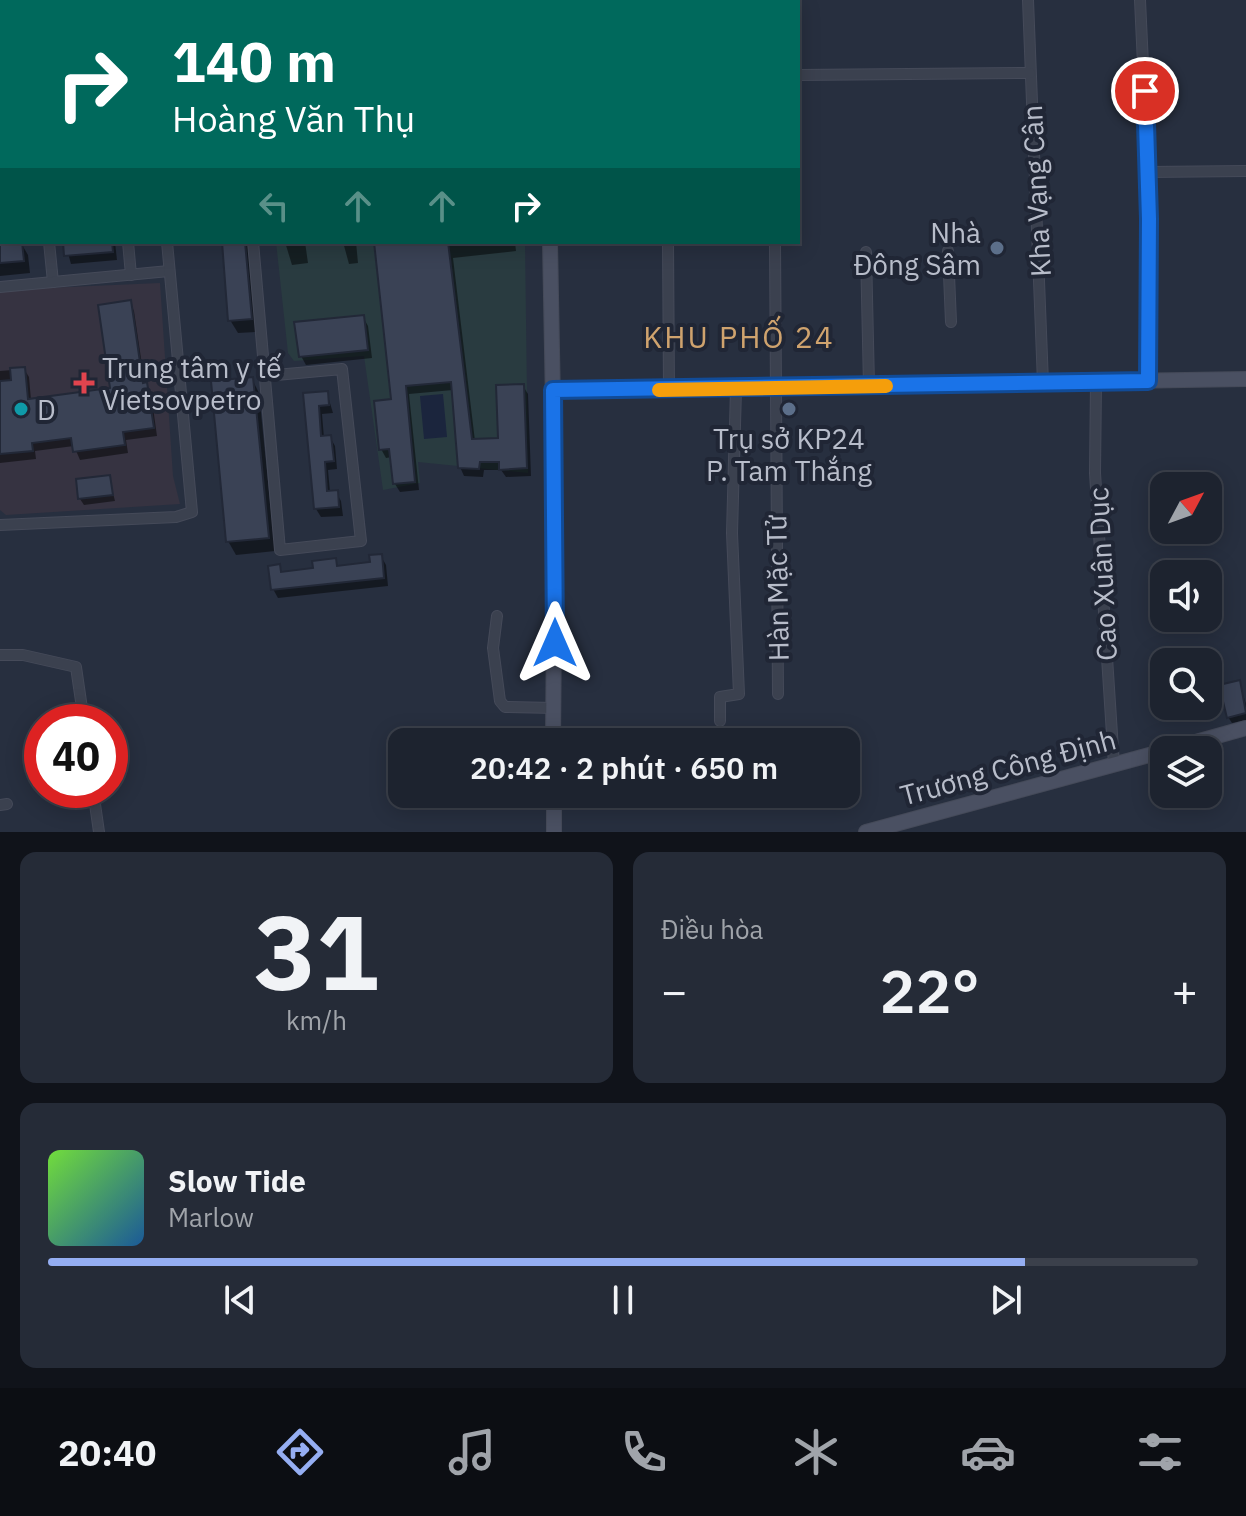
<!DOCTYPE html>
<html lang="vi">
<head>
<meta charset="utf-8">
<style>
  :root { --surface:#1d232f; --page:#252b37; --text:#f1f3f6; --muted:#a0a4aa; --line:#3b404b; --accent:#95aef2 }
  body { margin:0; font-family:"IBM Plex Sans",sans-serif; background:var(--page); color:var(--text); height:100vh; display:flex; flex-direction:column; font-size:30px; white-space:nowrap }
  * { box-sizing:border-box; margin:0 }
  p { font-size:26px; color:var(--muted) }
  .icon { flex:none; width:44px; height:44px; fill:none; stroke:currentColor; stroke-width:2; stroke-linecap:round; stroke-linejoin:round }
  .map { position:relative; height:832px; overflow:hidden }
  .side { display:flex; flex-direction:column; gap:20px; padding:20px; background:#10131a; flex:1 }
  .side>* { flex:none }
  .banner { position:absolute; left:0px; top:0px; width:800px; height:244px; box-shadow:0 4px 20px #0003,0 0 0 2px var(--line); background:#00695c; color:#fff; overflow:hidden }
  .needle { width:52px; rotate:49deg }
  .fabs { position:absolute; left:1150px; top:472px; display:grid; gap:16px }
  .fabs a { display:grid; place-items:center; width:72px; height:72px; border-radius:16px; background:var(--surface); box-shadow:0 4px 20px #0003,0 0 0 2px var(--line); font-size:40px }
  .speed { position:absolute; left:24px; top:704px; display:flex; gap:16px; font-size:40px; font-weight:700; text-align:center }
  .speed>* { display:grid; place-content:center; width:104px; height:104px; border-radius:50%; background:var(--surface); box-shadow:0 4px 20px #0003,0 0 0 2px var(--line); line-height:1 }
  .speed .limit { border:12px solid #d22; background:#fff; color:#111 }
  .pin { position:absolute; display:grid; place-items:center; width:68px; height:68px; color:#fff; margin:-34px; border:4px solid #fff; border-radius:50%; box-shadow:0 2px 8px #0007 }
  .me { position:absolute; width:88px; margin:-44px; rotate:0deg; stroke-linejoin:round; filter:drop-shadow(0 0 6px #0008) }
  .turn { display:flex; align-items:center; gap:28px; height:168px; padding:0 40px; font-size:36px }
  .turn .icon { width:104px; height:104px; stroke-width:2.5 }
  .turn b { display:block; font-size:56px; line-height:68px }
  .lanes { display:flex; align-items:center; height:76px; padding:0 40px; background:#0003; justify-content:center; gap:40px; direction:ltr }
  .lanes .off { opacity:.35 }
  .big { font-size:60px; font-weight:600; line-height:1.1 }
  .side .tile { flex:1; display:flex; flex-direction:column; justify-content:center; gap:12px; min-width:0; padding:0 28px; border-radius:16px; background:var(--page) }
  .side .dial { align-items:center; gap:0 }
  .dial b { font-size:104px; line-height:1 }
  .song { display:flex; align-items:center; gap:24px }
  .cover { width:96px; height:96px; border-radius:12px; background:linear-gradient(135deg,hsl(100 70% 55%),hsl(210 70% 35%)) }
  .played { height:8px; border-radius:4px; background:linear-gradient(90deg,var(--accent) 85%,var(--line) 85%) }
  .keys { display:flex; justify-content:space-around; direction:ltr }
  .heat { display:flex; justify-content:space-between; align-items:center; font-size:44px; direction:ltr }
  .side .tiles { flex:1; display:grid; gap:20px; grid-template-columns:1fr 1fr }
  .tile:last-child { grid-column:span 2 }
  .trip { position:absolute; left:388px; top:728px; width:472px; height:80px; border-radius:16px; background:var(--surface); box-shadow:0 4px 20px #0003,0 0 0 2px var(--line); font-weight:600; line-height:80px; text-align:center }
  .tab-bar { display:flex; height:128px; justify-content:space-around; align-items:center; background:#0c0e13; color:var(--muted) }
  .tab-bar .icon { width:56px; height:56px }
  .tab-bar .on { color:var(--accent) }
  .tab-bar b { font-size:36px; color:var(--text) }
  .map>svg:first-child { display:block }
  .medical { fill:#363341 }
  .green { fill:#293b40 }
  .water { fill:#1b253d }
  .shadow { fill:#0007 }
  .building { fill:#3a4255; stroke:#222837; stroke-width:2 }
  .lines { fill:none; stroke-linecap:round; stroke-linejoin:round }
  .street-casing { stroke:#454a59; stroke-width:12 }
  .secondary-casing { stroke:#454a59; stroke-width:16 }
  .street { stroke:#3b414f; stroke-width:10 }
  .secondary { stroke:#4a5062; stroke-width:14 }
  .route-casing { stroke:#114b97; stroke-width:20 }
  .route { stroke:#1a73e8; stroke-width:14 }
  .slow { stroke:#f59e0b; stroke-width:14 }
  .service-dot { fill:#5c6f8a; stroke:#202635; stroke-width:3 }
  .health-dot { fill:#e0444e; stroke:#202635; stroke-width:3 }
  .culture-dot { fill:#0f9aa8; stroke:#202635; stroke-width:3 }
  .labels { text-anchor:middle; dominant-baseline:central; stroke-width:8; stroke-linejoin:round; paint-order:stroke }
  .street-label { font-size:28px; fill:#b8bdca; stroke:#202635 }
  .poi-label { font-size:28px; fill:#b8bdca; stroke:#202635; text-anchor:start }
  .neighbourhood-label { font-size:30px; letter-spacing:2px; fill:#cfa36e; stroke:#202635 }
</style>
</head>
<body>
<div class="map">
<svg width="1246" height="832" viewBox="0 0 1246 832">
  <rect width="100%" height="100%" fill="#272f3f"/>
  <path class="medical" d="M160,283l13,193 7,28 -174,11 -6,-5v-220z"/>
  <path class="green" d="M276,242h249l3,231 -110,-11 2,21 -37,7 -19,-134 -70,5 -6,-8z"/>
  <path class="water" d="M443,394l4,43 -23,2 -4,-43z"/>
  <g class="shadow">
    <rect x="175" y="0" width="22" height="2"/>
    <rect x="256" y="0" width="17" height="2"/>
    <path d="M291,0h54l1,2h-55z"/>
    <rect x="581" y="0" width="91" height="2"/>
    <path d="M0,67l2,175 19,1 7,12 2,18 -30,3z"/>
    <path d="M65,242h50l2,18 -46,4z"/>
    <path d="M224,242h27l7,90 -20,1 -8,-13z"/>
    <path d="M285,242h20l3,21 -16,2z"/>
    <path d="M343,242h13l2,21 -9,1z"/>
    <path d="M376,242h139l1,9 -63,7 22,183 25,-1 23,-54 5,8 3,82 -25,1 -5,-7h-17l-1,7 -19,-1 -4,-9 -7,-77 -44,4 10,96 -19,2 -5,-8 -3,-27 -6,1 -5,-9 12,-48z"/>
    <path d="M130,302l4,9 11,74 6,8 6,43 -31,4 2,13 -48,7 -6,-14 -39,5 1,8 -36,4v-92l24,-2 5,8 2,23 81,-11z"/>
    <path d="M363,317l5,9 4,32 -66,7 -5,-9z"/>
    <path d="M252,379l7,14 16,158 -39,4 -8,-14z"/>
    <path d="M327,393l6,20 -11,1 2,24 6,-1 5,9 2,23 -9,1 2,22h6l5,9 2,15 -22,1 -5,-8 -10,-114z"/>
    <path d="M109,477l6,24 -31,4 -4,-6z"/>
    <path d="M381,556l5,9 2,21 -110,12 -5,-9 6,-22 4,7 32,-4 20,-9 4,7 33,-4z"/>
    <path d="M1239,682l7,22v16l-14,3 -4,-6z"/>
  </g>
  <g class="building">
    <path d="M0,242h22l2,19 -24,2z"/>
    <path d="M63,242h49l1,10 -49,4z"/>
    <path d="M222,242h23l7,77 -24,2z"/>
    <path d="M374,242h74l24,197 26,-1 -2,-53 28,-1 3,84 -28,2v-8h-19l-1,7 -21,-1 -7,-86 -45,4 9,96 -22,2 -4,-35 -10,1 -5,-49 17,-2z"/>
    <path d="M131,300l12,83 4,-1 7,46 -31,4 2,13 -52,7 -2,-14 -39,5 1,8 -33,3v-73l11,-1 -1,-12 15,-1 3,32 82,-11 -12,-83z"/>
    <path d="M364,315l4,35 -69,7 -5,-35z"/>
    <path d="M253,377l16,161 -43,4 -15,-161z"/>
    <path d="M328,391l1,14 -10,1 2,30 10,-1 3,26 -9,1 2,29 11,-1 1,17 -25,2 -11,-116z"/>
    <path d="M110,475l3,20 -35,4 -2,-20z"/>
    <path d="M382,554l2,24 -113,12 -3,-24 12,-2 1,8 32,-4 -1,-7 24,-3 1,8 33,-4 -1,-7z"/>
    <path d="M1240,680l6,33 -19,5 -8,-33z"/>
  </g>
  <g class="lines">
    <g class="street-casing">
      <g id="street">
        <path d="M146,0l1,2"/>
        <path d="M211,0v2"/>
        <path d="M773,0l1,2"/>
        <path d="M1028,0l15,383"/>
        <path d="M1140,0l8,172v209"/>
        <path d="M0,27h2"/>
        <path d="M798,75l232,-2"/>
        <path d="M1148,172l98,-1"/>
        <path d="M49,242l4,40"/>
        <path d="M128,242l3,33"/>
        <path d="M253,242l27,308 81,-9 -19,-172 -77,7"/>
        <path d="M668,242l1,148"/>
        <path d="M775,242l3,452"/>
        <path d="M948,251l3,71"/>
        <path d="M866,252l3,134"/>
        <path d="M0,287l169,-16"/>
        <path d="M1096,382l-1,91 19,292"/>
        <path d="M0,525l176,-8 16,-5 -25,-270"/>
        <path d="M497,616l-4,32 7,53 5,6 49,1"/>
        <path d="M0,655h23l53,12 8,55"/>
        <path d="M720,721v-24l19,-3 -7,-161 4,-144"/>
        <path d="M93,790l6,42"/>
        <path d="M0,805l7,-1"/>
      </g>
    </g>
    <g class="secondary-casing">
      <g id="secondary">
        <path d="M545,0v2"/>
        <path d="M550,242l5,269 -2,231"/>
        <path d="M553,390l693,-11"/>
        <path d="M1167,750l79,-22"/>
        <path d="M554,794v38"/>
        <path d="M866,832l298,-81"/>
      </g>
    </g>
    <use href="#street" class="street"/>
    <use href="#secondary" class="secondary"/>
  </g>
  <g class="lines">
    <g class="route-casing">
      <path id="route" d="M555,643l-2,-253 595,-9 1,-162 -4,-128"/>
    </g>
    <use href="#route" class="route"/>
    <path class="slow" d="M659,390l227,-4"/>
  </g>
  <g class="service-dot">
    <circle cx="997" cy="248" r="8"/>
    <circle cx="789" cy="409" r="8"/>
  </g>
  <path class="health-dot" d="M80 371h8v8h8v8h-8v8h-8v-8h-8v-8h8z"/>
  <circle class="culture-dot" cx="21" cy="409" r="8"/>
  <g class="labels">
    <g class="street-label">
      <text transform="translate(1036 191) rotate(-93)">Kha Vạng Cân</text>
      <text transform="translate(1102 574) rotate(-93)">Cao Xuân Dục</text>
      <text transform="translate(777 588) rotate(-91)">Hàn Mặc Tử</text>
      <text transform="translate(1008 767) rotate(-15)">Trương Công Định</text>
    </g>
    <g class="poi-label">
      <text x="981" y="232" text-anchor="end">Nhà<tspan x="981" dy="32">Đông Sâm</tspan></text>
      <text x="102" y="367">Trung tâm y tế<tspan x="102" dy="32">Vietsovpetro</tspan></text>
      <text x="37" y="409">D</text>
      <text x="789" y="438" text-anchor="middle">Trụ sở KP24<tspan x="789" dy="32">P. Tam Thắng</tspan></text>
    </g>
    <g class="neighbourhood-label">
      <text x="739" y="336">KHU PHỐ 24</text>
    </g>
  </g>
</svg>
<div class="fabs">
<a><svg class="needle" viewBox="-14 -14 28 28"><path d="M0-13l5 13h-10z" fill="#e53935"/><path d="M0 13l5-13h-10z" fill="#a0a4aa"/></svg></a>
<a><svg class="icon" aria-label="sound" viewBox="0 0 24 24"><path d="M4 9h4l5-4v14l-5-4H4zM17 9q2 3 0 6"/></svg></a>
<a><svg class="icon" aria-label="search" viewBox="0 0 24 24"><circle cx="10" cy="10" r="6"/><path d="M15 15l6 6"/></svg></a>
<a><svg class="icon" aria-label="layers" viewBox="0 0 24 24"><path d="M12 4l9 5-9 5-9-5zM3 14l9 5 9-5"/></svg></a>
</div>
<div class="speed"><div class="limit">40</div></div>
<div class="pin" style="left:1145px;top:91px;background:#d93025"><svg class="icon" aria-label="arrive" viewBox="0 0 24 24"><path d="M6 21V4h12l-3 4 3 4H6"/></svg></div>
<svg class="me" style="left:555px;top:643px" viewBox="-20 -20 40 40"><path d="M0-17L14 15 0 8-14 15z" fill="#1a73e8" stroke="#fff" stroke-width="4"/></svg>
<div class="trip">20:42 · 2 phút · 650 m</div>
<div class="banner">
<div class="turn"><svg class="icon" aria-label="right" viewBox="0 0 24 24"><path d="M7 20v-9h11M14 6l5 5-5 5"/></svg><div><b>140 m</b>Hoàng Văn Thụ</div></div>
<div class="lanes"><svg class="icon off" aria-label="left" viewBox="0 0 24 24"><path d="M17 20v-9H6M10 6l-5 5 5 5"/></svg><svg class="icon off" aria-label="ahead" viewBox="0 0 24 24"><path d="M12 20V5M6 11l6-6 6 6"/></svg><svg class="icon off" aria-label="ahead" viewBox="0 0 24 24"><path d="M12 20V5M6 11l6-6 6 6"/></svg><svg class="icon" aria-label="right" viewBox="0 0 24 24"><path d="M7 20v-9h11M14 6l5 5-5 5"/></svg></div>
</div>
</div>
<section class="side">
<div class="tiles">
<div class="tile dial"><b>31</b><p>km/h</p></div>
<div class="tile"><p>Điều hòa</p>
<div class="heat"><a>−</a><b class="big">22°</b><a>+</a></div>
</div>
<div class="tile">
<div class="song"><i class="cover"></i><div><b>Slow Tide</b><p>Marlow</p></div></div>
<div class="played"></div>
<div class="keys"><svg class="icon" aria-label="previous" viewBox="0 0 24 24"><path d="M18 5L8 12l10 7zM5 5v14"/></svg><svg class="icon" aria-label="pause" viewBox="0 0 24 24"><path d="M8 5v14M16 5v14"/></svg><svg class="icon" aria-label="next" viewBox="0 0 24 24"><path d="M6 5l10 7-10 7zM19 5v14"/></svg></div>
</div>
</div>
</section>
<nav class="tab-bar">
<b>20:40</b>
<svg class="icon on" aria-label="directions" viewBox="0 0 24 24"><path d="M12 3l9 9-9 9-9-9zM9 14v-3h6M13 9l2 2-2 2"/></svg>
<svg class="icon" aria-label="music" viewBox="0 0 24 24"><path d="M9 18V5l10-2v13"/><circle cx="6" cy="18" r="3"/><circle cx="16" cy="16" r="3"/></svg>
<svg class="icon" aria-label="phone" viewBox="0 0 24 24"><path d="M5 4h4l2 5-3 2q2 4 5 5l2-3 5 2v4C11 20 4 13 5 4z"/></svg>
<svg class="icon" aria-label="climate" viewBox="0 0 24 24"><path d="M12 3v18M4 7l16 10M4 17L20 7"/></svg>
<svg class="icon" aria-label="car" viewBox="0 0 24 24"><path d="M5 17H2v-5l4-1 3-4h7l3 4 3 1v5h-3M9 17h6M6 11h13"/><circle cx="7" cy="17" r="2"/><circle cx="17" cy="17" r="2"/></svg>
<svg class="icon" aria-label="filters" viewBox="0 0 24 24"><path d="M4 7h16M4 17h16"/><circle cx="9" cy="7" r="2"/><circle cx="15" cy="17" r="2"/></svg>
</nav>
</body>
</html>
